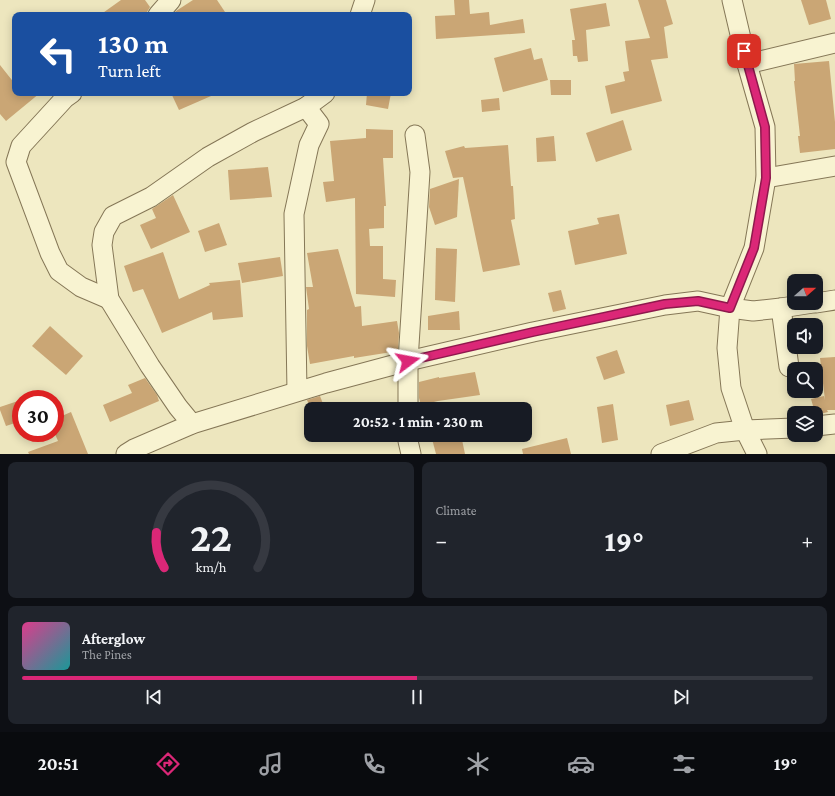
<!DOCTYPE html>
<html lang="en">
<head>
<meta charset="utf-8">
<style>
  :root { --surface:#171b24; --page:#20242c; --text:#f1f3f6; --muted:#9ea1a6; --line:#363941; --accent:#db2777 }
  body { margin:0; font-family:"Crimson Pro",serif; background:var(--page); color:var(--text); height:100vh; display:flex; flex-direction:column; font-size:15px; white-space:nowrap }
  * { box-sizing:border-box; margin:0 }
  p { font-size:13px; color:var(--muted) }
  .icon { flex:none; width:22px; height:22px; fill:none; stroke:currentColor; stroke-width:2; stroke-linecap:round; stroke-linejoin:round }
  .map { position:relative; height:454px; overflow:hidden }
  .sheet { display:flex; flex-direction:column; gap:8px; padding:8px; background:#0d0f14; flex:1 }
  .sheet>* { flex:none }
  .banner { position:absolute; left:12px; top:12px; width:400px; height:84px; border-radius:8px; box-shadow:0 2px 10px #0003; background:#1a4fa0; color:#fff; overflow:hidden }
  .needle { width:26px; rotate:69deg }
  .buttons { position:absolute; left:787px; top:274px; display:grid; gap:8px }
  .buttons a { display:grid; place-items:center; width:36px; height:36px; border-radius:8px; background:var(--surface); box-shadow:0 2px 10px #0003; font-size:20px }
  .speed { position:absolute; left:12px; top:390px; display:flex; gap:8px; font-size:20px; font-weight:700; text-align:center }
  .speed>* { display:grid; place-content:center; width:52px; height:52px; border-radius:50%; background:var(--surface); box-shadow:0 2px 10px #0003; line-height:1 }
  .speed .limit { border:6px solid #d22; background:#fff; color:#111 }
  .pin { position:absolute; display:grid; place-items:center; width:34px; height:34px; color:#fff; margin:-17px; border-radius:8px; box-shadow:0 2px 6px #0006 }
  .me { position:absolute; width:44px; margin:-22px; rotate:77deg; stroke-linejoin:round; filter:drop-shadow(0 0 3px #0008) }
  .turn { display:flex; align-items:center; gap:14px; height:84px; padding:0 20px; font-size:18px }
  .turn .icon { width:52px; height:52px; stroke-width:2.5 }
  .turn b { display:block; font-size:28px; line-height:34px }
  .big { font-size:30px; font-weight:700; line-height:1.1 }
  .sheet .widget { flex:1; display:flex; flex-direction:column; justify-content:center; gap:6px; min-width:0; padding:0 14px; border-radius:8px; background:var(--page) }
  .sheet .dial { align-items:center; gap:0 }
  .dial svg { height:104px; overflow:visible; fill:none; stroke:var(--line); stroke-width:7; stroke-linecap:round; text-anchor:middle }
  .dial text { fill:var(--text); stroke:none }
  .song { display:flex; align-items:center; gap:12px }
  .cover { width:48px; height:48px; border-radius:6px; background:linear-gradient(135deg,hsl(330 70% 55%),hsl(180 70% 35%)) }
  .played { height:4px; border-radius:2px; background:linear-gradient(90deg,var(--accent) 50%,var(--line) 50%) }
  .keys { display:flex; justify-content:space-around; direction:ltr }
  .heat { display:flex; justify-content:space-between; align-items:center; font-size:22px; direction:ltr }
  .sheet .tiles { flex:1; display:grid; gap:8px; grid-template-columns:1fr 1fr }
  .widget:last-child { grid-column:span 2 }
  .trip { position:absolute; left:304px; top:402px; width:228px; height:40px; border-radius:8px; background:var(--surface); box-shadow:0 2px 10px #0003; font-weight:700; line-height:40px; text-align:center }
  .dock { display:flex; height:64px; justify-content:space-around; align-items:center; background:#090b0e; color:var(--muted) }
  .dock .icon { width:28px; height:28px }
  .dock .on { color:var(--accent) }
  .dock b { font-size:18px; color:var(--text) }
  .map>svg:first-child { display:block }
  .building { fill:#caa675 }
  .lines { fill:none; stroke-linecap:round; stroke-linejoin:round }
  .minor-casing { stroke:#857757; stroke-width:21 }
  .minor { stroke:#f8f3d1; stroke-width:19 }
  .route-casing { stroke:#8e194d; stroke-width:10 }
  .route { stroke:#db2777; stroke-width:7 }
</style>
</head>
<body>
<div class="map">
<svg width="835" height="454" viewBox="0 0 835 454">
  <rect width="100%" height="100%" fill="#ede6be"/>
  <g class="building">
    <path d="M121,0h24l5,7 -3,5 -3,3h-44z"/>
    <path d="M193,0h24l10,15h-54l3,-4z"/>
    <path d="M454,0h15l1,14 19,-2 1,13 33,-6 2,14 -89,6 -1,-23 20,-1z"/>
    <path d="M638,0h28l7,24 -9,3 4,31 -17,2 11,41 -51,13 -6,-28 20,-5 -2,-9 6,-1 -4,-30 25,-3z"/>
    <path d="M801,0h25l5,19 -22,6z"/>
    <path d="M606,3l4,23 -24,4 2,31 -10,1 -1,-6h-4l-1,-16h3l-5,-31z"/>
    <path d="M531,48l3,12 8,-2 6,22 -45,12 -9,-34z"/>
    <path d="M829,61l6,61v27l-35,4 -2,-17h2l-6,-55h1l-1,-17z"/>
    <path d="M0,65l15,19v9h25l-34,28 -6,-7z"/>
    <path d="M550,80h21v15h-20z"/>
    <path d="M171,93h47l-39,17z"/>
    <path d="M367,93h24l-3,16 -22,-4z"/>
    <path d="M499,98l1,12 -18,2 -1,-12z"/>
    <path d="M623,120l9,30 -36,12 -10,-29z"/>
    <path d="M366,129l27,1v28h-10l3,48h-2v22l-15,1 1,17h13v33l13,1 -1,17 -39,-3 -1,-96 -29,4 -3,-20 11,-1 -4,-40 36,-3z"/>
    <path d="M554,136l2,25 -19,1 -1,-24z"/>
    <path d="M508,145l3,41h2l2,33 -4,1 9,45 -37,7 -20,-95 -10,1 -8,-27 19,-5 1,2z"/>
    <path d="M268,167l4,30 -42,3 -2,-30z"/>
    <path d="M459,179l-2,38 -22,8 -6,-18 1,-18z"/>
    <path d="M173,195l17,37 -39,17 -11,-24 16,-7 -4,-9z"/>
    <path d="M619,214l8,40 -52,11 -7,-34 31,-7 -2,-6z"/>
    <path d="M219,223l8,22 -22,7 -7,-21z"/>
    <path d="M436,248l21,1 -2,53 -20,-2z"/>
    <path d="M338,249l17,58 6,-1 1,20 35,-5 2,12 -1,18 -44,7v-2l-44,8 -3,-18v-36l2,-1 -3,-22h7l-6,-34z"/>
    <path d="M163,252l16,47 31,-14 -1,-2 31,-3 3,37 -30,3 -1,-8 -50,21 -19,-44 -10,3 -9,-26z"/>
    <path d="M280,257l3,19 -41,7 -4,-20z"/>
    <path d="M561,290l5,19 -13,3 -5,-19z"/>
    <path d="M459,311l1,19h-32v-14z"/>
    <path d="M50,326l33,30 -17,19 -34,-29z"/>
    <path d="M617,350l8,23 -21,7 -8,-23z"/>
    <path d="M835,357v53h-8l1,2 -12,3v-2h-1l-4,-14 13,-3 1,4 -5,-42z"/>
    <path d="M475,372l5,23 -42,6 -17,4 -2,-7v-16l20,-5v1z"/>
    <path d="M145,378l12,17 2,6 -49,21 -7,-17 29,-12 -4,-8z"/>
    <path d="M320,396l5,13h-14l-4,-9z"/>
    <path d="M21,400v21l-15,5 -6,-16v-3z"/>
    <path d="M689,400l5,20 -24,6 -4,-21z"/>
    <path d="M613,404l5,36 -16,3 -5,-36z"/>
    <path d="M71,412l17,42h-59l-1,-2 30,-11 -3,-7v-15z"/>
    <path d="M431,435h30l4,19h-29z"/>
    <path d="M567,438l4,16h-48l-1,-5z"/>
  </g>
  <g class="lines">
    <g class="minor-casing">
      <g id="minor">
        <path d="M732,0l15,64 18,63 1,51 -12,70 -24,60 -3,40 4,40 14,42 12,24"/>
        <path d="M158,15l13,-15"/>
        <path d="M360,15l5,-15"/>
        <path d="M747,64l88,-21"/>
        <path d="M72,93l-7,5 -44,48 -5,16 34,91 9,18 22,16 28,12"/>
        <path d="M766,178l69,-12"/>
        <path d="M816,303l19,-3"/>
        <path d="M781,308l8,59"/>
        <path d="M297,391l-3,-177 15,-69 10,-21 -13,-17"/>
        <path d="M408,409v-48l12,-189 -5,-37"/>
        <path d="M192,424l-14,-17 -28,-41 -41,-67 -7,-54 2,-13 9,-16 38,-19 57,-40 45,-25 53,-25 19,-14"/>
        <path d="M816,426l19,-2"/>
        <path d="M408,435v6l3,13"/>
        <path d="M126,454l8,-5 58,-25 134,-41 82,-22 125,-29 132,-27 33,-4 32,7 23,3 28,-3 32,-5"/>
        <path d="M661,454l55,-21 29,-3 49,-2"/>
      </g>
    </g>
    <use href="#minor" class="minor"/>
  </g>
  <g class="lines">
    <g class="route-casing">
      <path id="route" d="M408,361l125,-29 132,-28 33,-3 32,7 24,-60 12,-70 -1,-51 -21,-76"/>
    </g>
    <use href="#route" class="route"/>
  </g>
</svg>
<div class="buttons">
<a><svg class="needle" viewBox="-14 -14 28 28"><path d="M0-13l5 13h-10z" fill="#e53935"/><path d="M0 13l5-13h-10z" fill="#9ea1a6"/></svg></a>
<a><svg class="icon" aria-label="sound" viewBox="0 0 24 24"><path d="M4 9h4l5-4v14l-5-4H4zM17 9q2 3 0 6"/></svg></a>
<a><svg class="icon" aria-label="search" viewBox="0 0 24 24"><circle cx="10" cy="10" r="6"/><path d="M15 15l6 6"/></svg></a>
<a><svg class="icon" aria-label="layers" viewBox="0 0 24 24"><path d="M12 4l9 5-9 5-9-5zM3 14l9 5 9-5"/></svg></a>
</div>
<div class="speed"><div class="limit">30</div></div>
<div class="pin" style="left:744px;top:51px;background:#d93025"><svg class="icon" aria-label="arrive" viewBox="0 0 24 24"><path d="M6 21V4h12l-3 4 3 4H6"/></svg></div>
<svg class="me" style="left:408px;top:361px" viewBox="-20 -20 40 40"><path d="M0-17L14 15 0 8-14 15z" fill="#db2777" stroke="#fff" stroke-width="4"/></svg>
<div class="trip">20:52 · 1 min · 230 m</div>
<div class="banner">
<div class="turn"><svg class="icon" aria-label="left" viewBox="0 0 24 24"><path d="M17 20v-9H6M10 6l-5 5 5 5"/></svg><div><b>130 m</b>Turn left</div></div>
</div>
</div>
<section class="sheet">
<div class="tiles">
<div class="widget dial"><svg viewBox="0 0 100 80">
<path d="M14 69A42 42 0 1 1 86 69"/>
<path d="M14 69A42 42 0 0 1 8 42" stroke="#db2777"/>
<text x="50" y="56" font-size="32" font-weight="700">22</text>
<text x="50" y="72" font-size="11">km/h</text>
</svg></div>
<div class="widget"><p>Climate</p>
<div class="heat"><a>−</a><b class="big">19°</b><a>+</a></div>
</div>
<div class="widget">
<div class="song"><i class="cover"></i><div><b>Afterglow</b><p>The Pines</p></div></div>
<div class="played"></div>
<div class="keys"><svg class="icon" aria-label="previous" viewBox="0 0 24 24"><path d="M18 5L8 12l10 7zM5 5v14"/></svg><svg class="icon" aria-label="pause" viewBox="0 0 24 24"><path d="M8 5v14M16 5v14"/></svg><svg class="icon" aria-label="next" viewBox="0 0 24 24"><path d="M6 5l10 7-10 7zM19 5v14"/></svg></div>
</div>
</div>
</section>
<nav class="dock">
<b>20:51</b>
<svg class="icon on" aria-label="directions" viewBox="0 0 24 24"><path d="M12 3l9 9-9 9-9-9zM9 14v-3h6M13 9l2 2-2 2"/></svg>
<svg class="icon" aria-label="music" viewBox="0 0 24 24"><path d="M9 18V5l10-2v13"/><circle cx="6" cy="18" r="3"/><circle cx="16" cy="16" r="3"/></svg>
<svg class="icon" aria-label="phone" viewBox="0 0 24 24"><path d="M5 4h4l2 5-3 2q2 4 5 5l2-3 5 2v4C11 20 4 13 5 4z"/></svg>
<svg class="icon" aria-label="climate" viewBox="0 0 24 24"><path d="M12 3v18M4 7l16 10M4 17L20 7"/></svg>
<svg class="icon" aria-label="car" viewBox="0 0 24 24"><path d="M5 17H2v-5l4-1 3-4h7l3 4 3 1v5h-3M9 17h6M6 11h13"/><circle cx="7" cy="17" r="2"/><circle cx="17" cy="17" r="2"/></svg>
<svg class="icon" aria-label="filters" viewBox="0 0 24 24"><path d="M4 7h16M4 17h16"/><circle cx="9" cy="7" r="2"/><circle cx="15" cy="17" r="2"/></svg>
<b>19°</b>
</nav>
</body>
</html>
